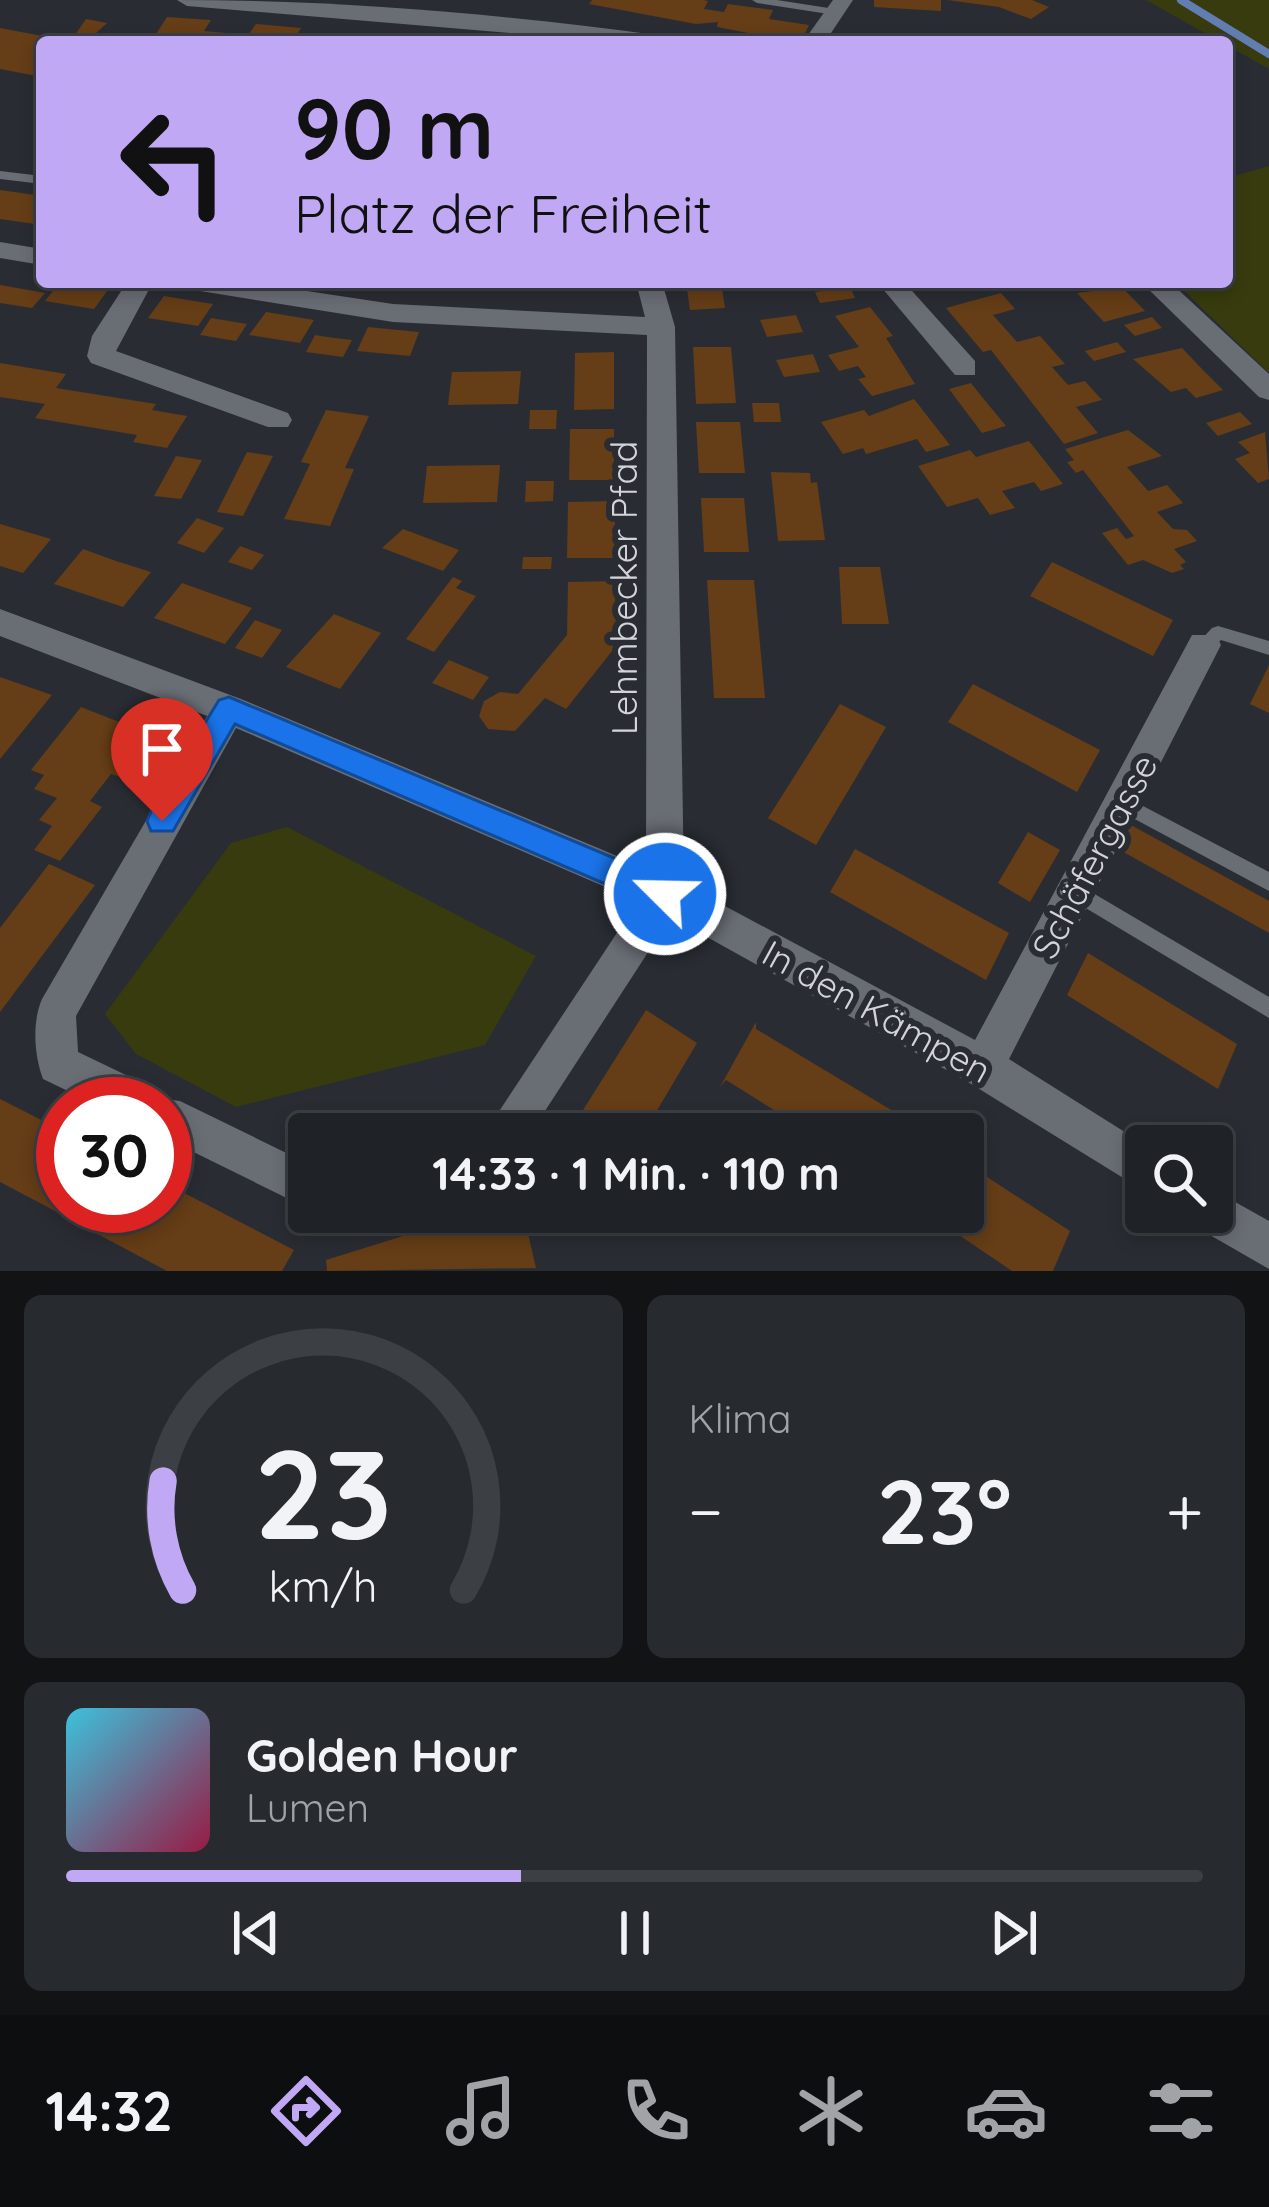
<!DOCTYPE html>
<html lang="de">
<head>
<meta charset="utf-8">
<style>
  :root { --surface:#1f2226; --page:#272a2e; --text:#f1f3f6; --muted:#a1a4a7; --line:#3c3f43; --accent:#c0a8f4 }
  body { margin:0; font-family:Quicksand,sans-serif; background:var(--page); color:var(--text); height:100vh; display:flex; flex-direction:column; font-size:45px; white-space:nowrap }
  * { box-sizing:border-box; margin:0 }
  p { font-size:39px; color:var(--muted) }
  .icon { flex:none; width:66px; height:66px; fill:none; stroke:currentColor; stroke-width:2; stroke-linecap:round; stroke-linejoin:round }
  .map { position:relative; height:1271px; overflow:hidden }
  .panel { display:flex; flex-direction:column; gap:24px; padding:24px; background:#111315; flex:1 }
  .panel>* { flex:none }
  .top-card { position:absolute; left:36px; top:36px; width:1197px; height:252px; border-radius:12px; box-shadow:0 6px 18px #0003,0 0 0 3px var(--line); background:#c0a8f4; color:#111; overflow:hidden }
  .buttons { position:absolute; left:1125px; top:1125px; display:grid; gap:24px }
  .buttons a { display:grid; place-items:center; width:108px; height:108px; border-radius:12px; background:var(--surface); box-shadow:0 6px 18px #0003,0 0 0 3px var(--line); font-size:60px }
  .speed { position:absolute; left:36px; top:1077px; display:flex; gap:24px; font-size:60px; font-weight:700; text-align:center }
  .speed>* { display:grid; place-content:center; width:156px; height:156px; border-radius:50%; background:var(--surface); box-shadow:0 6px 18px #0003,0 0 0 3px var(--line); line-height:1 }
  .speed .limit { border:18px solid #d22; background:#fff; color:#111 }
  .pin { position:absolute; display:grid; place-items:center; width:102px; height:102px; color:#fff; margin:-123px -51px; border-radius:50% 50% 50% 0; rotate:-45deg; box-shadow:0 0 12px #0007 }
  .pin .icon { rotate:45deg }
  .me { position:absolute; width:132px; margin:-66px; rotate:293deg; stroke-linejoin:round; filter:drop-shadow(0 0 9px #0008) }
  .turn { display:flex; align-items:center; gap:42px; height:252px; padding:0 60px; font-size:54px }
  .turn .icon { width:156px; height:156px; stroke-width:2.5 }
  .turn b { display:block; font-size:84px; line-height:102px }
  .big { font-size:90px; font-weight:700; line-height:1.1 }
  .panel .card { flex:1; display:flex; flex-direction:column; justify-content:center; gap:18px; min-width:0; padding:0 42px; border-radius:18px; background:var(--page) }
  .panel .dial { align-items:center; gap:0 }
  .dial svg { height:312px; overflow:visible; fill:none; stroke:var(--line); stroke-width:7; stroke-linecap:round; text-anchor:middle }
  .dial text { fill:var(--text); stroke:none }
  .song { display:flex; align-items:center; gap:36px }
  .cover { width:144px; height:144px; border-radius:18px; background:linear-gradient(135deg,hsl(190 70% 55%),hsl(340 70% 35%)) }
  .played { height:12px; border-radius:6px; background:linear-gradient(90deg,var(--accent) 40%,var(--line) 40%) }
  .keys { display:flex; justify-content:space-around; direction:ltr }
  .heat { display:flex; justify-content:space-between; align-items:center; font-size:66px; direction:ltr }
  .panel .tiles { flex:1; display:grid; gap:24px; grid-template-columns:1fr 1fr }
  .card:last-child { grid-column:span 2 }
  .trip { position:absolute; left:288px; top:1113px; width:696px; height:120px; border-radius:12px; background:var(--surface); box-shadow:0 6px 18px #0003,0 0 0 3px var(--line); font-weight:700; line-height:120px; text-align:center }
  .tab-bar { display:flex; height:192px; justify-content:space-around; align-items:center; background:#0c0e0f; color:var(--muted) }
  .tab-bar .icon { width:84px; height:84px }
  .tab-bar .on { color:var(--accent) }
  .tab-bar b { font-size:54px; color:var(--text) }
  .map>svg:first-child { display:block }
  .green { fill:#373b0d }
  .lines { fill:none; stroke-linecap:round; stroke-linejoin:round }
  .stream { stroke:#627db2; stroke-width:8 }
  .building { fill:#653d16 }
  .service { fill:#696d74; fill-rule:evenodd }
  .minor { fill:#696d74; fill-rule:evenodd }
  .route { fill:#1a73e8; stroke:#114b97; stroke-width:3 }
  .labels { text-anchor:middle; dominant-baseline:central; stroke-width:12; stroke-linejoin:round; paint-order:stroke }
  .street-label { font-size:36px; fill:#d2d4d8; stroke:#292d33 }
</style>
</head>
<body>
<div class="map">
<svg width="1269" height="1271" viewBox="0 0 1269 1271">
  <rect width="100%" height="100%" fill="#292d33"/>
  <g class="green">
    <path d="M1146,0h123v69z"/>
    <path d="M1269,166v207l-94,-91h52v-104z"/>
    <path d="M287,827l249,129 -51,89 -249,62 -100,-53 -31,-40 126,-171z"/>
  </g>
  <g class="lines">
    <path class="stream" d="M1181,0l88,54"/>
  </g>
  <g class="building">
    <path d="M592,0h111l5,1 -4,8 20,3 4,-8 22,3 23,3 -4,9 40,6 -5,10 -14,-2 -6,7 -67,-13 1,-5 -22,2 -107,-20z"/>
    <path d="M874,0h67v11l-67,-4z"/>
    <path d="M947,0h85l17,7 -18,12 -32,-12z"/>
    <path d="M167,17l44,3 -7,11 23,2 -6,9h-46l4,-7 -23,-1z"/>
    <path d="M86,19l21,4 -21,19h-16z"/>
    <path d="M256,24l45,4 -9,14h-37l-9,-4z"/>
    <path d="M0,28l64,12v2h-22v35l-42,-8z"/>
    <path d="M0,190l42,6v29l-42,-6z"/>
    <path d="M60,282h19l31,5 -16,22 -49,-8z"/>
    <path d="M686,282h35l4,26 -35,2z"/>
    <path d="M1085,282h32l28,29 -41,11 -27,-29 17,-2z"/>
    <path d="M0,285l34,6 11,2 -13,15 -32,-5z"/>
    <path d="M850,287l5,11 -35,5 -5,-11z"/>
    <path d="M1001,293l14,16 -22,6 24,27 23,-6 25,28 -13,3 16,18 17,-4 17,19 -26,7 22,26 -34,11 -73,-94 -8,2 -37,-44z"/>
    <path d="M164,296l49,8 -15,22 -50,-8z"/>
    <path d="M870,307l23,29 -7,2 29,46 -43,12 -14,-17 8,-2 -8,-11 -19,5 -11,-16 31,-8 -24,-31z"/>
    <path d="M266,312l48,8 -14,23 -51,-8z"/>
    <path d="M796,315l7,17 -36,5 -7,-17z"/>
    <path d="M1152,317l10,11 -27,8 -11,-11z"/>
    <path d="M211,318l36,6 -11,17 -36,-6z"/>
    <path d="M368,327l51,5 -9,24 -53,-5z"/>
    <path d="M315,335l12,2 25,3 -9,17 -37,-5z"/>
    <path d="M1117,342l9,10 -32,9 -9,-10z"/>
    <path d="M693,347h38l5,56 -40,1z"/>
    <path d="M1182,348l20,21 21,21 -27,8 -10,-10 -15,4 -38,-33z"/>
    <path d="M614,352v57l-40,1 1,-57z"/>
    <path d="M813,354l7,18 -36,5 -8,-17z"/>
    <path d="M0,363l66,11 -10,14 100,16 -4,6 35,6 -20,32 -34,-6 4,-7 -102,-17 10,-14 -45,-7z"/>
    <path d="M521,371l-3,33 -70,1 4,-33z"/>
    <path d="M971,383l7,9 28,34 -24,7 -33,-44z"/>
    <path d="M914,399l36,46 -24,7 -9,-13 -51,15 -3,-6 -20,6 -22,-32 43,-12 5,6z"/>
    <path d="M752,403h27l2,19h-27z"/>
    <path d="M326,410l43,6 -24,52 9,1 -24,57 -46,-7 26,-55 -9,-2z"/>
    <path d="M530,410h27l-1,19h-27z"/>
    <path d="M1240,412l12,12 -34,12 -12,-13z"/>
    <path d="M696,422h44l5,51h-46z"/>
    <path d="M570,429h44v51h-45z"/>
    <path d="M1128,430l34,26 -35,11 21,24 19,-6 16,18 -26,9 16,17 14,1 10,11 -23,8 12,13 -6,3 4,4 -12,4 -29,-13 -15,5 -26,-32 15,-5 9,11 8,-3 -51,-66 -7,3 -9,-11 7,-2 -9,-11z"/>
    <path d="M1265,432l4,47 -11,4 -23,-24 15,-6 -12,-11z"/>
    <path d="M1029,441l34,43 -22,7 -7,-9 -32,9 13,17 -25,7 -12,-17 -31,9 -29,-41 52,-16 6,7z"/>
    <path d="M247,452l26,4 -30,60 -26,-4z"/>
    <path d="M176,456l26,4 -21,39 -27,-3z"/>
    <path d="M500,465l-3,37 -74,1 4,-37z"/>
    <path d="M771,472l39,1 1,10 6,-1 8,58 -47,1z"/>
    <path d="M526,481h28l-1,20 -28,1z"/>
    <path d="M701,498h43l5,54h-45z"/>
    <path d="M615,501v57h-48l1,-56z"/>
    <path d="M197,518l27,10 -20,25 -27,-10z"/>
    <path d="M0,524l51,15 -28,34 -23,-7z"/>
    <path d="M403,529l56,21 -16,21 -61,-23z"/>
    <path d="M240,546l24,9 -12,15 -24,-8z"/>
    <path d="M83,549l33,12 35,11 -28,35 -69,-23z"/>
    <path d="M523,557h29l-1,12h-29z"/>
    <path d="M1052,562l121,58 -20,36 -123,-60z"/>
    <path d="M839,567h41l9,57h-47z"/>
    <path d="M453,577l9,4 -6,7 20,8 -42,56 -28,-13z"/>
    <path d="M707,580h47l11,118h-51z"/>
    <path d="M615,581l1,65 -50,63 -21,-11 -30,33 -27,-2 -9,-13 5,-15 16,-9 18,2 49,-59 1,-53z"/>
    <path d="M182,583l70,25 -27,36 -71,-26z"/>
    <path d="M334,614l47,19 -41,56 -54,-22z"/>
    <path d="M255,620l27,10 -20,28 -27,-10z"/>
    <path d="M449,660l40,17 -16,23 -41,-17z"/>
    <path d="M1269,665v48l-19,-9z"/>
    <path d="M0,677l52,18 -52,64z"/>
    <path d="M973,684l127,66 -23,42 -129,-70z"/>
    <path d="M840,704l46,23 -70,118 -48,-27z"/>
    <path d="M81,707l74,29 -32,42 -12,-4 -21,27 12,6 -42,54 -26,-11 18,-24 -13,-6 18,-22 -23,-9 10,-14 -13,-5z"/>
    <path d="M1131,825l138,76v32l-151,-84z"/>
    <path d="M1028,832l32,18 -30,52 -32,-19z"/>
    <path d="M855,849l154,84 -23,47 -156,-88z"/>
    <path d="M49,864l46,21 -95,127v-84z"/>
    <path d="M1088,953l149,91 -19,45 -151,-94z"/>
    <path d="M646,1010l51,33 -54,91h-75z"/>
    <path d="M756,1022v7l162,97 -4,8h-102l-86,-54 -6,7z"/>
    <path d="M0,1099l63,32v71l-6,10 -57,-30z"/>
    <path d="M984,1175l86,56 -17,40h-41l-56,-38z"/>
    <path d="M165,1183l129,67 -12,21h-115l-77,-41 15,-24h60z"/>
    <path d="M480,1212h43l13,56 -209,3 -1,-11z"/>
  </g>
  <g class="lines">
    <g class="service">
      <path d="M752,0h25l58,9 5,3 -5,3 -78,-12z"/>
      <path d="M0,171l42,5v8l-42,-5z"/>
      <path d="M1218,626l51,15v14l-48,-15 -11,10h-12l-2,-5 16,-17z"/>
      <path d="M1122,795l147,77v19l-153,-82 -3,-6 3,-6z"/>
      <path d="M1076,883l193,114v21l-200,-120 -2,-6 2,-6z"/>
    </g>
    <g class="minor">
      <path d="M177,0c162,0 325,14 486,36l11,6h-58l-429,-36z"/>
      <path d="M833,0h20l-28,42h-22z"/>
      <path d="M0,242l42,7v16l-42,-7z"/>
      <path d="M127,282h26l-37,69 172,62 4,7 -4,7h-20l-177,-64 -4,-7 5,-20z"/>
      <path d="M181,282h67l145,22 252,13 -9,-35h26l13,45 9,557 291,156 217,-405h24l5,10 -212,414 138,87 -1,46 -178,-110 -297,-165 -141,217h-46l154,-233 -402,-173 -160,288 2,36 77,37 3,9 22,3 129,63v45l-144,-71v-34h-70l-52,-25c-9,-24 -11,-57 -1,-80l165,-283 -207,-80v-27l241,90 405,169 1,-533 -254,-13 -199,-32z"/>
      <path d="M877,282h27l71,79v14h-20z"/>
      <path d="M1141,282h29l99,92v26l-10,-3z"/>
      <path d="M1212,1189l57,32v48l-73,-42 -6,-15h22z"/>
    </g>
  </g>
  <path class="route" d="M229,697l447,187 5,10 -5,11 -11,4 -11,-4 -419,-181 -62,107h-22l-4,-10 4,-9 68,-112z"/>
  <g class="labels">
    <g class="street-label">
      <text transform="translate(623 588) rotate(-90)">Lehmbecker Pfad</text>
      <text transform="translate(1094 856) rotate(-62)">Schäfergasse</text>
      <text transform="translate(877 1011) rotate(29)">In den Kämpen</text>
    </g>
  </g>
</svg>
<div class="buttons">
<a><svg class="icon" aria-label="search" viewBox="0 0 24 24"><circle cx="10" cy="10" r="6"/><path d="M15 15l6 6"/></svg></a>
</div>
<div class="speed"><div class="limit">30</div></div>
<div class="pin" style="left:162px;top:821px;background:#d93025"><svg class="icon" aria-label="arrive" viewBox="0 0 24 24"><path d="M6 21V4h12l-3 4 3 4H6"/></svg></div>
<svg class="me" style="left:665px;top:894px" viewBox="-20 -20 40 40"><circle r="17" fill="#1a73e8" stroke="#fff" stroke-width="3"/><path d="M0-11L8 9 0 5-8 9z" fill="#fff"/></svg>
<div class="trip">14:33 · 1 Min. · 110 m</div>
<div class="top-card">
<div class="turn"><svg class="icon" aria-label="left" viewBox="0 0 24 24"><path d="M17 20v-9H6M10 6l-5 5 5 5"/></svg><div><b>90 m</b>Platz der Freiheit</div></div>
</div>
</div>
<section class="panel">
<div class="tiles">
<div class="card dial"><svg viewBox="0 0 100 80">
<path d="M14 69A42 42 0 1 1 86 69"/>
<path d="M14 69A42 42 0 0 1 9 41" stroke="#c0a8f4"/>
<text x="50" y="56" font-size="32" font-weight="700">23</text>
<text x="50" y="72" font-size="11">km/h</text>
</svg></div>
<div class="card"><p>Klima</p>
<div class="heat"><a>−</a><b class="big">23°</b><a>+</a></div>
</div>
<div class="card">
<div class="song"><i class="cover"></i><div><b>Golden Hour</b><p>Lumen</p></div></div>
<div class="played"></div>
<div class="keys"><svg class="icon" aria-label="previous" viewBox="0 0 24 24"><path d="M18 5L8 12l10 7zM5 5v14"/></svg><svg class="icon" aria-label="pause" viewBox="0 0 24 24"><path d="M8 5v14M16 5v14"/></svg><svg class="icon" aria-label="next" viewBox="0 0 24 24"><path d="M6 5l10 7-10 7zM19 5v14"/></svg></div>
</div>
</div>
</section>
<nav class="tab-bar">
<b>14:32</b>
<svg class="icon on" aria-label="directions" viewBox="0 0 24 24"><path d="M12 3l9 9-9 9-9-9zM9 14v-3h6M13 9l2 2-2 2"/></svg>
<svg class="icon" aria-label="music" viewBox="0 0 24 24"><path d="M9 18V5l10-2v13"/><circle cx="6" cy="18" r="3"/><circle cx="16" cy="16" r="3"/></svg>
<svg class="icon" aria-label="phone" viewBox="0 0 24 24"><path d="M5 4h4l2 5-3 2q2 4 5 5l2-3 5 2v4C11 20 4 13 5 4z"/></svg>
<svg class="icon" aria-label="climate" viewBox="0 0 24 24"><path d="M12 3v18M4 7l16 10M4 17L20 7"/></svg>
<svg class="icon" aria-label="car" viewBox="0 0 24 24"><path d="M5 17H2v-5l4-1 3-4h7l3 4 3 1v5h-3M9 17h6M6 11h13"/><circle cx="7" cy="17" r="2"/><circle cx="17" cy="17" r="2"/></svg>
<svg class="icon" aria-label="filters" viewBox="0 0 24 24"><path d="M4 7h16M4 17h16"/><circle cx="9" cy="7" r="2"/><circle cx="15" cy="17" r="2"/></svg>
</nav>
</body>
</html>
